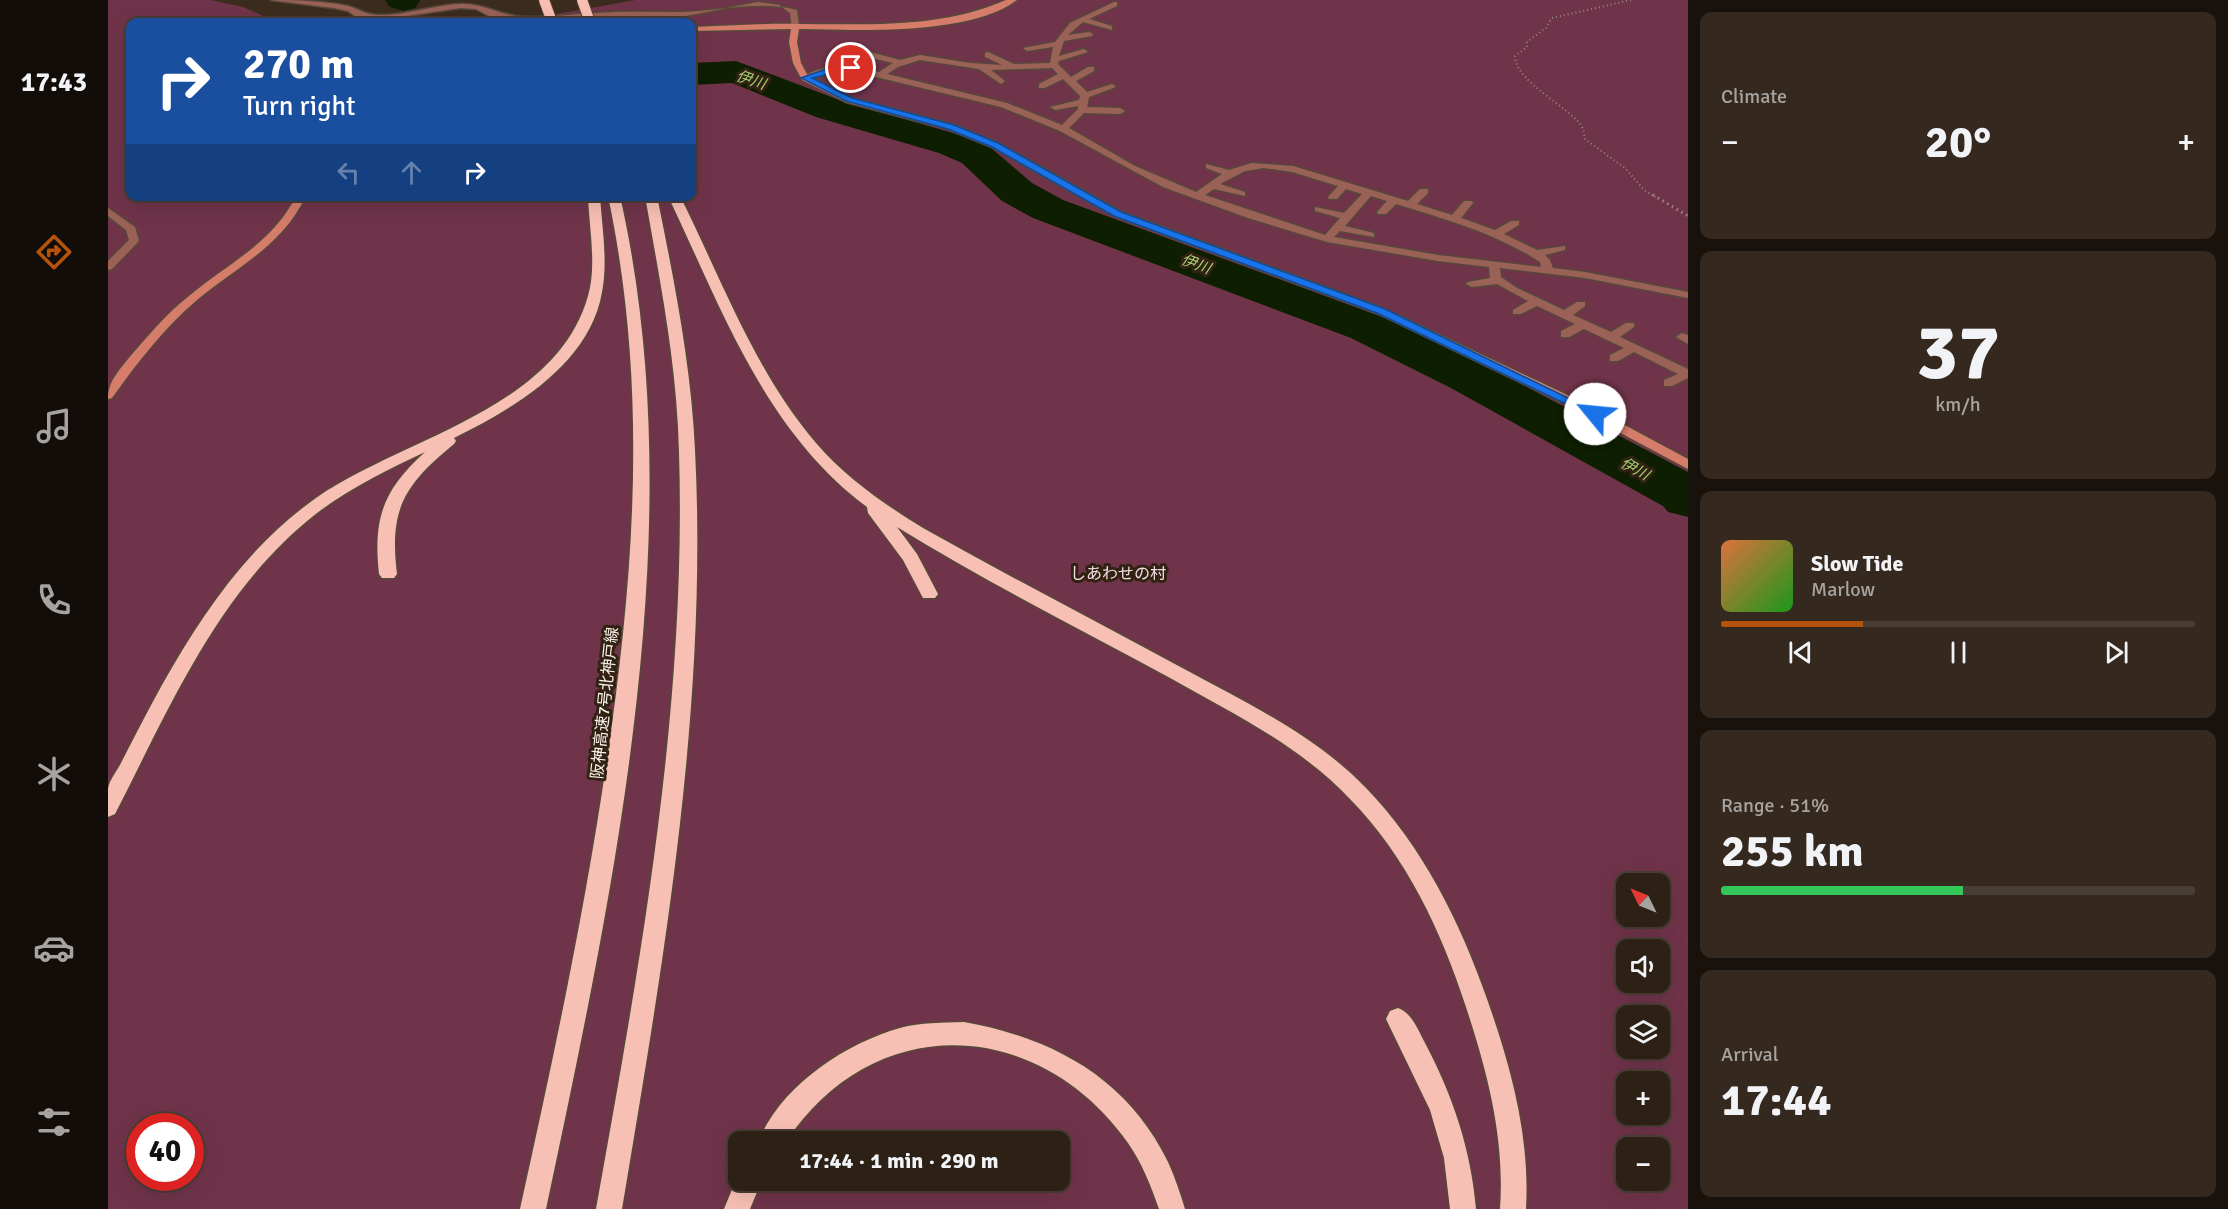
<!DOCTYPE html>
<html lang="en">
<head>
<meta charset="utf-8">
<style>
  :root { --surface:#2d2116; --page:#35291f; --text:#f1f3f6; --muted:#a7a3a1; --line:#483e35; --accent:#b45309 }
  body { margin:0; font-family:Signika,"Noto Sans JP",sans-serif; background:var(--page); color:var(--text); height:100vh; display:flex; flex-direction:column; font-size:22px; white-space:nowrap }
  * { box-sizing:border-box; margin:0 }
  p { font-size:20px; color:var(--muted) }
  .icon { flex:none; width:33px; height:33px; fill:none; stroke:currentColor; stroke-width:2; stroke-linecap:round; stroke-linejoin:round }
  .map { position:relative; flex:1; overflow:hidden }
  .details { display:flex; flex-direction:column; gap:12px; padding:12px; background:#19120c; width:540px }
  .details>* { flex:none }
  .hud { position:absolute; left:18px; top:18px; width:570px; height:183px; border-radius:12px; box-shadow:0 6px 24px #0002,0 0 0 2px var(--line); background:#1a4fa0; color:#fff; overflow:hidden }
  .needle { width:39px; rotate:313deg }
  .controls { position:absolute; left:1508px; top:873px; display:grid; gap:12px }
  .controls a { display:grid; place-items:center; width:54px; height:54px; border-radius:12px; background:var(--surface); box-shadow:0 6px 24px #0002,0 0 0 2px var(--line); font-size:30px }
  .speed { position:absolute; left:18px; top:1113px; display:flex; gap:12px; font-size:30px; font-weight:700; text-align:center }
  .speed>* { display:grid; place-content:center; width:78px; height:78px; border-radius:50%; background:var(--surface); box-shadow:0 6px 24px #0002,0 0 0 2px var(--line); line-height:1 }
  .speed .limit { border:9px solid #d22; background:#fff; color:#111 }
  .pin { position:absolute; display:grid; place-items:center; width:51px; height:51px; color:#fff; margin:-26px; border:3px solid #fff; border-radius:50%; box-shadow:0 2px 6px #0007 }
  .me { position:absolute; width:66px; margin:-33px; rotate:298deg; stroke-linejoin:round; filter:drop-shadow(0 0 4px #0008) }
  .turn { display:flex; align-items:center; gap:21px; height:126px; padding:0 18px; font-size:27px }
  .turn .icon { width:78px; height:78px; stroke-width:2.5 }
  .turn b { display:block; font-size:42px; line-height:51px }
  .lanes { display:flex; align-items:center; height:57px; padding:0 18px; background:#0003; justify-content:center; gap:30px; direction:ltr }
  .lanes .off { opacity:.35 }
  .big { font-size:45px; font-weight:800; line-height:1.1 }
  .details .card { flex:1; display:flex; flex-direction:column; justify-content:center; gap:9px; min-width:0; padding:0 21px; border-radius:12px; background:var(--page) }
  .details .dial { align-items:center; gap:0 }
  .dial b { font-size:78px; line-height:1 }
  .song { display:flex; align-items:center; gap:18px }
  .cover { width:72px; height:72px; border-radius:9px; background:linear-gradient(135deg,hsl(20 70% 55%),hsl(120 70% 35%)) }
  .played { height:6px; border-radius:3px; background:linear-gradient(90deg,var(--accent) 30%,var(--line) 30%) }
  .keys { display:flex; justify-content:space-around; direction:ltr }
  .heat { display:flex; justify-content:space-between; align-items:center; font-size:33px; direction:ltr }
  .charge { height:9px; border-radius:4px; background:linear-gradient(90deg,#34c759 51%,var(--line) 0) }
  .trip { position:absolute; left:620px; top:1131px; width:342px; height:60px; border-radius:12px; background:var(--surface); box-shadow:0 6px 24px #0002,0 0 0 2px var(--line); font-weight:800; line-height:60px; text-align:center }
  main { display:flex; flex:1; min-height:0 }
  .menu { display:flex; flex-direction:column; width:108px; justify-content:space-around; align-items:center; background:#120d09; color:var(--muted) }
  .menu .icon { width:42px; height:42px }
  .menu .on { color:var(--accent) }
  .menu b { font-size:27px; color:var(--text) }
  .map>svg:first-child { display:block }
  .green { fill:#70344a; fill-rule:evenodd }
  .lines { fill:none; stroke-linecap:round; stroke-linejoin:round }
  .river { fill:#0e1e00; fill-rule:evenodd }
  .lane-casing { stroke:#57483b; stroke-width:3 }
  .street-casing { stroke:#57483b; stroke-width:3 }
  .secondary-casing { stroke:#57483b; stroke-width:3 }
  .highway-casing { stroke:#57483b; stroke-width:3 }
  .path-far1 { stroke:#96897d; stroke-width:2; stroke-dasharray:1 3; stroke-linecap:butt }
  .path { stroke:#96897d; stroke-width:3; stroke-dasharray:1.5 4; stroke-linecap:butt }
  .lane { fill:#9a6257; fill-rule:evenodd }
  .street { fill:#9a6257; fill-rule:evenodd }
  .secondary { fill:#d57c6b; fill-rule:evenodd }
  .highway { fill:#f8c0b4; fill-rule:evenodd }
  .highway-bridge-casing { stroke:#57483b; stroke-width:12; stroke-linecap:butt }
  .highway-bridge { stroke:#f8c0b4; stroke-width:10 }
  .route { fill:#1a73e8; stroke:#114b97; stroke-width:1.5 }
  .labels { text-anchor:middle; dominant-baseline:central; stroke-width:6; stroke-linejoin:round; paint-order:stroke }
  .far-water-label { font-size:15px; font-style:italic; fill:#a6d673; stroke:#312214 }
  .park-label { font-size:16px; fill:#f5dde3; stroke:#312214 }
  .street-label { font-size:16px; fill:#fdf3ea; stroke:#312214 }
</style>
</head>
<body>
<main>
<nav class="menu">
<b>17:43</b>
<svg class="icon on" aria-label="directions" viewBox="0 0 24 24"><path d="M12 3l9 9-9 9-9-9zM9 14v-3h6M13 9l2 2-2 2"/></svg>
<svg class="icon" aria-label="music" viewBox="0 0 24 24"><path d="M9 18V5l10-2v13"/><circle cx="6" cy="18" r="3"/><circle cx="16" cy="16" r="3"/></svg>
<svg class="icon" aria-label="phone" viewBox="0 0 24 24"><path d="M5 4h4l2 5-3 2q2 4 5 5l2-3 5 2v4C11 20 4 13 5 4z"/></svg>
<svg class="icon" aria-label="climate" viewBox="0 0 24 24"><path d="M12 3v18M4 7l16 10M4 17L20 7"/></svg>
<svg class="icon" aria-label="car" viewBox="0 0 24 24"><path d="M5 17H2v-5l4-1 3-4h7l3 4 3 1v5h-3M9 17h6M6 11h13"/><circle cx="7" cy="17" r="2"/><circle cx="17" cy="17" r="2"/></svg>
<svg class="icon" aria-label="filters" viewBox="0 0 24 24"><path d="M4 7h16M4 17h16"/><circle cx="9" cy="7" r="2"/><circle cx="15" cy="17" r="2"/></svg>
</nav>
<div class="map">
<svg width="1580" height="1209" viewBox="0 0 1580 1209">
  <rect width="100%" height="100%" fill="#3c2c1e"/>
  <path class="green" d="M0,0h102l33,7 34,15h-147v174h562v-174h-181l125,-22h1052v1209h-1580zM1518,884h33v32h-33zM1518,950h33v32h-33zM1518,1016h33v32h-33zM1518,1082h33v32h-33zM32,1126h50v52h-50zM630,1142h321v38h-321zM1518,1148h33v32h-33z"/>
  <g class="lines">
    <g class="river">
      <path d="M277,0h34l1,1 -5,7 -11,3 -14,-4z"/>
      <path d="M628,61l106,40 125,36 23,10 42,36 31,17 322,118 102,48 201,106v45l-20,-5 -5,-6 -212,-118 -100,-50 -318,-120 -31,-17 -40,-38 -23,-10 -123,-36 -84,-34 -40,2v-22z"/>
    </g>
    <g class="lane-casing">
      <g id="lane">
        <path d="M1006,2h3v4l-28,13 23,7v4l-29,-8 -15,13 21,-3 4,2 -1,2 -28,5 -5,15 25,-7 4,3 -29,9 -1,3 13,13 17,-10h6v4l-18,10 11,11 25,-8 4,3 -27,10 -2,10 33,1 5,3 -5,3 -36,-1 -15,15 66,38 61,26 26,-18 -16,-6v-4l23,6 23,-7 41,3 115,35 12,-12h8v4l-11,11 35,11 12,-14h8l1,2 -12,15 34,12 16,-9h8v4l-15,9 33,16 28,-4v4l-20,5 5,5 3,8 32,4 103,20v6l-103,-20 -85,-10 1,9 16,11 47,22 13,-8h8v4l-12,9 38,17 15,-9h8v4l-14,10 68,32v9l-16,8h-8v-6l14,-6 -44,-22 -16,9h-8v-6l14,-7 -40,-19 -15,8h-8v-6l14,-7 -38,-18 -16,8h-8v-4l15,-9 -31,-17 -25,3 -6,-3 2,-2 22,-4 -1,-11 -51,-6 -111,-19 -79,-24 -85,-31 -103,-56 -59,-24 -150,-36 -15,1 -31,9 -4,-3c23,-16 52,-12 78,-6l14,-9 -26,-6v-4l3,-1 30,8 20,-5 50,8 32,2 -17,-8v-4l3,-1 26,12 36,-1 3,-16 -26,4 -4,-3 32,-6 15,-19zM812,60l59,9 22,15 4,-3 -14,-11 61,-2 6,6 -19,10v4h6l18,-9 17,17 -1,4 -29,7 5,3 23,-4v3l-16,16 -55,-22 -120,-29 11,-7zM1156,168l28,4 46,14 -10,11 1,2h8l9,-10 16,5 -18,19 -29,-6v4l25,7 -15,17 -120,-40 9,-6 31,7v-4l-25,-8 25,-13zM1263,196l16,5 -10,11 1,2h8l10,-10c48,15 100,29 144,58l1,5 -103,-12 -104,-18 6,-6 34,6v-4l-29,-7z"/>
        <path d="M0,208l27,19 4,14 -27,28 -4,1v-9l21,-21 -3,-10 -18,-14z"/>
        <path d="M1574,333l6,2v9l-12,-7z"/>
      </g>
    </g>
    <g class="street-casing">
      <path id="street" d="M163,0c26,0 52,1 77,6 11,3 18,9 30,9 27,1 55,-10 82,-11 22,-1 40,11 62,13 24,1 49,-3 73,-4 29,-2 58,-1 87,-1 39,-1 78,-12 115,-2l2,16 -7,2 -2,-15 -11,-8 -21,-3 -72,14h-70l-94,5 -33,-5 -13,-7 -16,-1 -80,12 -22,-2 -10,-7 -14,-3z"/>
    </g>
    <g class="secondary-casing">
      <g id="secondary">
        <path d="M898,0h11c-47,36 -161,30 -218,29l-2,13 4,21 7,13 44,22 102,27 44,18 124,69 263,97 193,91 110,59v10l-118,-63 -193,-93 -263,-97 -122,-69 -44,-18 -102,-27 -44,-22 -9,-17 -4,-21 2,-13 -99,2v-4c35,-1 71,-4 106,-3 71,0 141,5 208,-24z"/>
        <path d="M188,196h10c-24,50 -69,71 -109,104 -33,28 -60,63 -85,98l-4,1c0,-17 10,-27 20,-40 19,-22 38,-45 61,-63 38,-32 84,-53 107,-100z"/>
      </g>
    </g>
    <g class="highway-casing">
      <g id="highway">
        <path d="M480,196h12c2,32 8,65 2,96 -12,72 -89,117 -148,146l2,3 -2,3c-50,41 -65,65 -57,130l-3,4h-12l-3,-4c-6,-56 4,-84 46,-122 -38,18 -75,36 -108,61 -98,76 -147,194 -202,301l-7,3c0,-9 0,-19 0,-28 1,-9 10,-19 14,-28 13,-25 26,-51 40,-76 40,-71 86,-139 154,-187 86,-60 240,-88 272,-202 9,-31 1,-68 0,-100z"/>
        <path d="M500,196h12c74,327 -6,691 -74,1013h-26c33,-149 65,-298 87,-450 28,-189 41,-374 1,-563z"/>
        <path d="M537,196h12c17,84 34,168 38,254 13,255 -31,508 -73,759h-26c45,-251 91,-503 83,-758 -2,-86 -19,-170 -34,-255z"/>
        <path d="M560,196h12c42,84 75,176 136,247 30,35 68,61 107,85 87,49 176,95 263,142 63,34 130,66 180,118 57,59 94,134 121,211 24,68 43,137 39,210h-26c5,-70 -12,-135 -34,-202 -25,-76 -59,-150 -116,-208 -50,-53 -116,-85 -178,-120 -92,-50 -186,-97 -275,-152l20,27 21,40 -3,4h-12l-20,-38 -35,-47 -1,-6c-103,-77 -145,-198 -199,-311z"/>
        <path d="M1290,1008c14,5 20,22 27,35 28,53 46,107 51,166h-26l-6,-51 -14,-48 -44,-91 4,-8z"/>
        <path d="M856,1022c89,16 163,56 204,140 7,15 12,31 17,47h-26c-8,-23 -17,-46 -31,-66 -89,-126 -254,-134 -342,-1h-28c23,-56 86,-98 142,-114 21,-6 43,-5 64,-6z"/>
        <path d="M630,1175v5h24l-12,29h-26z"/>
      </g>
    </g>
    <path class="path-far1" d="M1523,0l-79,18 -6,10 -19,14v5l-12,9c0,25 52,50 66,69 3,4 3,10 4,14l41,30 18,21 12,7"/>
    <path class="path" d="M1545,195l35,21"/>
    <use href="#lane" class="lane"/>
    <use href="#street" class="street"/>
    <use href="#secondary" class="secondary"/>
    <use href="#highway" class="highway"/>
    <g class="highway-bridge-casing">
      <g id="highway-bridge">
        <path d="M436,0l8,22"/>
        <path d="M474,0l8,22"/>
      </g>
    </g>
    <use href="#highway-bridge" class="highway-bridge"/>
  </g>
  <path class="route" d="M727,66l20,2 -43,10 40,20 102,27 44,18 123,69 264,97 216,105 -10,2 -214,-103 -263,-97 -122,-69 -44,-18 -102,-28 -45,-23z"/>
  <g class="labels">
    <g class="far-water-label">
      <text transform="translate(643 80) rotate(18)">伊川</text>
      <text transform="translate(1088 264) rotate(20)">伊川</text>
      <text transform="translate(1527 469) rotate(29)">伊川</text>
    </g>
    <g class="park-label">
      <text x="1010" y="574">しあわせの村</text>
    </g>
    <g class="street-label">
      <text transform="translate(497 703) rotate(-84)">阪神高速7号北神戸線</text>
    </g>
  </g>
</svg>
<div class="controls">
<a><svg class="needle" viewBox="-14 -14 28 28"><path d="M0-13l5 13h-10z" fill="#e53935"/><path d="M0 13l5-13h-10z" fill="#a7a3a1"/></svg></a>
<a><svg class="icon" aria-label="sound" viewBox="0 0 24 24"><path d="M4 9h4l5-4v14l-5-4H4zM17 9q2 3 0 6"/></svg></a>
<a><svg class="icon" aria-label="layers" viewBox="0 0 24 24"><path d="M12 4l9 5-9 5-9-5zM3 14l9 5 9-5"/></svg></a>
<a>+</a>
<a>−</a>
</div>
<div class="speed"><div class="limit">40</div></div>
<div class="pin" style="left:743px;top:68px;background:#d93025"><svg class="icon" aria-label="arrive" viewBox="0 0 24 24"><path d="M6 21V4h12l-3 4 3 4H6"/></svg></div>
<svg class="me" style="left:1487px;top:414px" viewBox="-20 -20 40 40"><circle r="19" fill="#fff"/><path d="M0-13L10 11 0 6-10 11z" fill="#1a73e8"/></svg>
<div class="trip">17:44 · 1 min · 290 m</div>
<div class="hud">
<div class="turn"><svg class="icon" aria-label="right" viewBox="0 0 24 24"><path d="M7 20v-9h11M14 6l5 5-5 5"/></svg><div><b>270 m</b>Turn right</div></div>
<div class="lanes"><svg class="icon off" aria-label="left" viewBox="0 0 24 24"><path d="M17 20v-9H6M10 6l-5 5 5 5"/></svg><svg class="icon off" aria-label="ahead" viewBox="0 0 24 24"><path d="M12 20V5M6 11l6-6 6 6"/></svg><svg class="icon" aria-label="right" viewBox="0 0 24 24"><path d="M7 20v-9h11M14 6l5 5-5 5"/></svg></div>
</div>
</div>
<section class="details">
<div class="card"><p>Climate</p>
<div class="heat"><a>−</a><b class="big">20°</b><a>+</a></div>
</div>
<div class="card dial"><b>37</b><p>km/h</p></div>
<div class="card">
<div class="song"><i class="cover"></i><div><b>Slow Tide</b><p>Marlow</p></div></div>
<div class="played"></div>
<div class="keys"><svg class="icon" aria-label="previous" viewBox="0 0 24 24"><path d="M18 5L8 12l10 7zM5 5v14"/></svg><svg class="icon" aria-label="pause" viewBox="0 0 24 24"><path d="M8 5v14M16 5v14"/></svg><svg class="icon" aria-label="next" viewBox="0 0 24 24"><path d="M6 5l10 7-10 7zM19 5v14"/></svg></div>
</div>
<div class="card"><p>Range · 51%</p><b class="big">255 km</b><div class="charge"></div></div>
<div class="card"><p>Arrival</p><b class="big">17:44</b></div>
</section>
</main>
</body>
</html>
